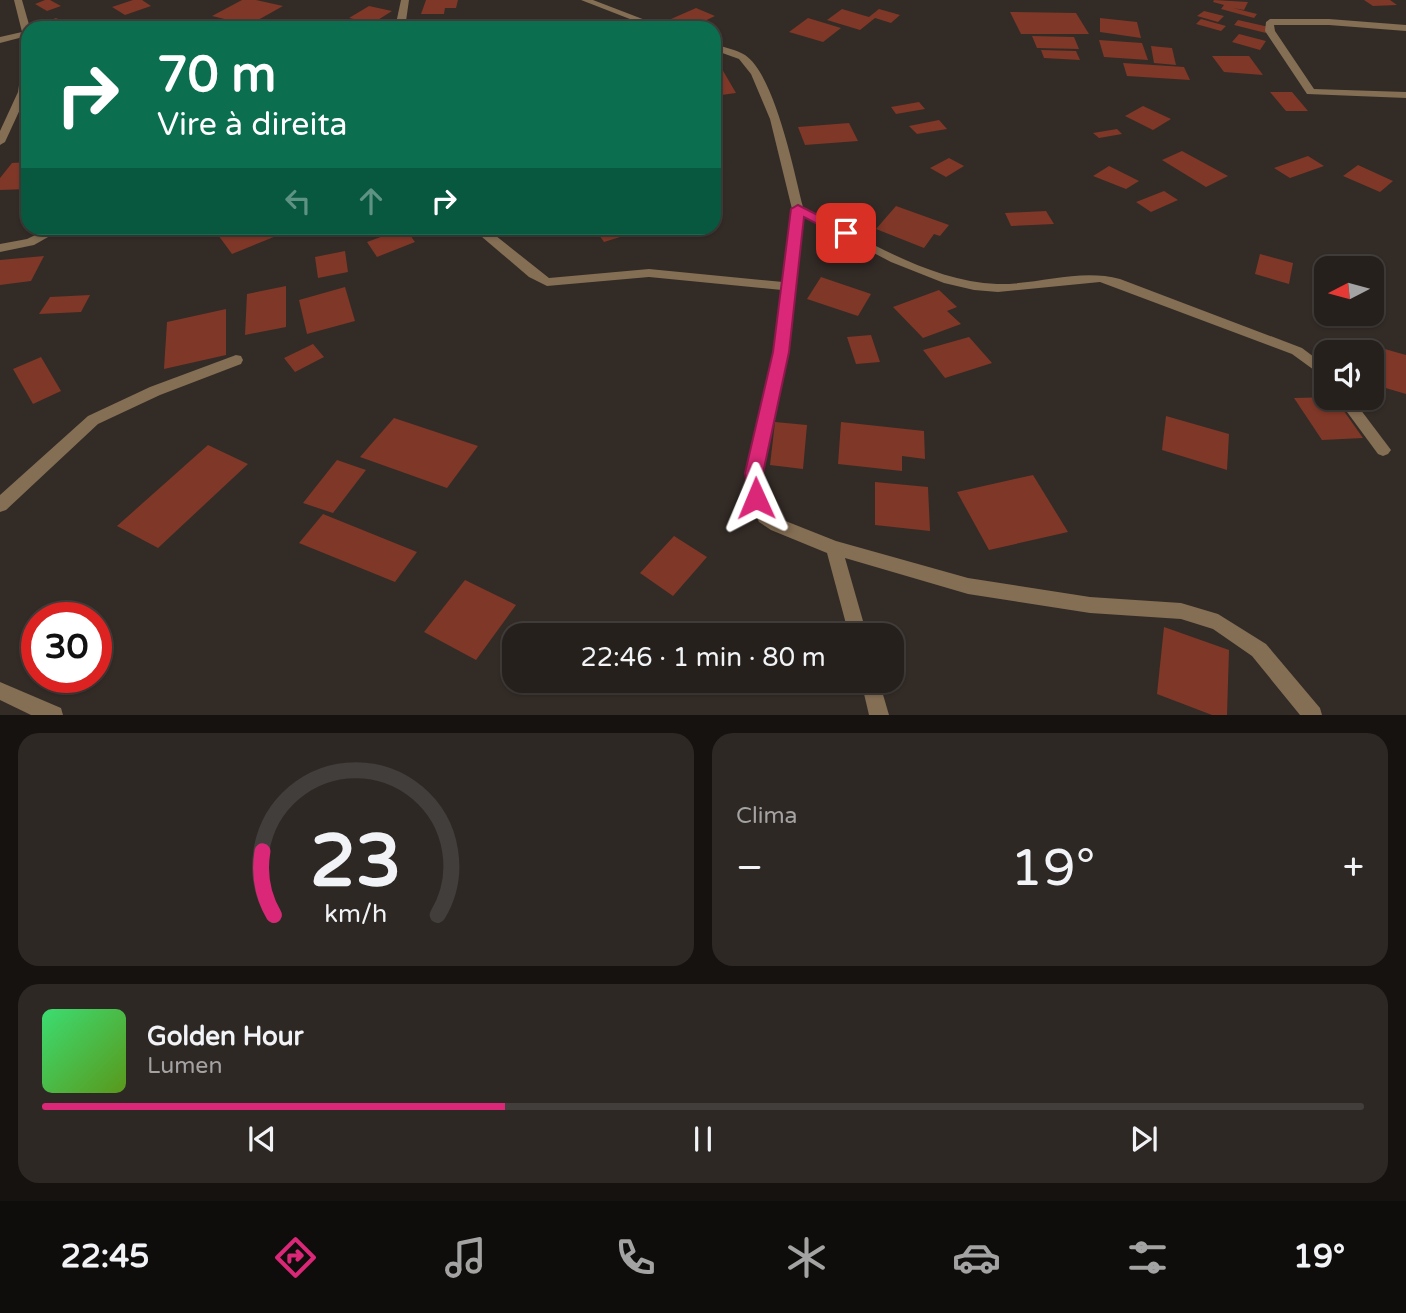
<!DOCTYPE html>
<html lang="pt">
<head>
<meta charset="utf-8">
<style>
  :root { --surface:#26201c; --page:#2e2825; --text:#f1f3f6; --muted:#a4a3a3; --line:#423e3b; --accent:#db2777 }
  body { margin:0; font-family:"Varela Round",sans-serif; background:var(--page); color:var(--text); height:100vh; display:flex; flex-direction:column; font-size:26px; white-space:nowrap }
  * { box-sizing:border-box; margin:0 }
  p { font-size:23px; color:var(--muted) }
  .icon { flex:none; width:38px; height:38px; fill:none; stroke:currentColor; stroke-width:2; stroke-linecap:round; stroke-linejoin:round }
  .map { position:relative; height:715px; overflow:hidden }
  .sheet { display:flex; flex-direction:column; gap:18px; padding:18px; background:#15120f; flex:1 }
  .sheet>* { flex:none }
  .hud { position:absolute; left:21px; top:21px; width:700px; height:214px; border-radius:21px; box-shadow:0 2px 5px #0004,0 0 0 2px var(--line); background:#0b6e4f; color:#fff; overflow:hidden }
  .needle { width:46px; rotate:264deg }
  .tools { position:absolute; left:1314px; top:256px; display:grid; gap:14px }
  .tools a { display:grid; place-items:center; width:70px; height:70px; border-radius:14px; background:var(--surface); box-shadow:0 2px 5px #0004,0 0 0 2px var(--line); font-size:35px }
  .speed { position:absolute; left:21px; top:602px; display:flex; gap:14px; font-size:35px; font-weight:700; text-align:center }
  .speed>* { display:grid; place-content:center; width:91px; height:91px; border-radius:50%; background:var(--surface); box-shadow:0 2px 5px #0004,0 0 0 2px var(--line); line-height:1 }
  .speed .limit { border:10px solid #d22; background:#fff; color:#111 }
  .pin { position:absolute; display:grid; place-items:center; width:60px; height:60px; color:#fff; margin:-30px; border-radius:14px; box-shadow:0 4px 10px #0006 }
  .me { position:absolute; width:77px; margin:-38px; rotate:359deg; stroke-linejoin:round; filter:drop-shadow(0 0 5px #0008) }
  .turn { display:flex; align-items:center; gap:24px; height:147px; padding:0 21px; font-size:32px }
  .turn .icon { width:91px; height:91px; stroke-width:2.5 }
  .turn b { display:block; font-size:49px; line-height:60px }
  .lanes { display:flex; align-items:center; height:66px; padding:0 21px; background:#0003; justify-content:center; gap:35px; direction:ltr }
  .lanes .off { opacity:.35 }
  .big { font-size:52px; font-weight:600; line-height:1.1 }
  .sheet .card { flex:1; display:flex; flex-direction:column; justify-content:center; gap:10px; min-width:0; padding:0 24px; border-radius:21px; background:var(--page) }
  .sheet .dial { align-items:center; gap:0 }
  .dial svg { height:182px; overflow:visible; fill:none; stroke:var(--line); stroke-width:7; stroke-linecap:round; text-anchor:middle }
  .dial text { fill:var(--text); stroke:none }
  .song { display:flex; align-items:center; gap:21px }
  .cover { width:84px; height:84px; border-radius:10px; background:linear-gradient(135deg,hsl(140 70% 55%),hsl(90 70% 35%)) }
  .played { height:7px; border-radius:4px; background:linear-gradient(90deg,var(--accent) 35%,var(--line) 35%) }
  .keys { display:flex; justify-content:space-around; direction:ltr }
  .heat { display:flex; justify-content:space-between; align-items:center; font-size:38px; direction:ltr }
  .sheet .tiles { flex:1; display:grid; gap:18px; grid-template-columns:1fr 1fr }
  .card:last-child { grid-column:span 2 }
  .trip { position:absolute; left:502px; top:623px; width:402px; height:70px; border-radius:21px; background:var(--surface); box-shadow:0 2px 5px #0004,0 0 0 2px var(--line); font-weight:600; line-height:70px; text-align:center }
  .tabs { display:flex; height:112px; justify-content:space-around; align-items:center; background:#0f0d0b; color:var(--muted) }
  .tabs .icon { width:49px; height:49px }
  .tabs .current { color:var(--accent) }
  .tabs b { font-size:32px; color:var(--text) }
  .map>svg:first-child { display:block }
  .building { fill:#7f3727 }
  .lines { fill:none; stroke-linecap:round; stroke-linejoin:round }
  .minor { fill:#846e54; fill-rule:evenodd }
  .tertiary { fill:#846e54; fill-rule:evenodd }
  .route { fill:#db2777; stroke:#8e194d; stroke-width:2 }
</style>
</head>
<body>
<div class="map">
<svg width="1406" height="715" viewBox="0 0 1406 715">
  <rect width="100%" height="100%" fill="#332b26"/>
  <g class="building">
    <path d="M45,0h5l11,6 -14,5 -12,-7z"/>
    <path d="M133,0h9l9,6 -26,9 -13,-8z"/>
    <path d="M242,0h14l27,6 -34,19 -37,-9z"/>
    <path d="M426,0h32l-2,8h-11l-1,6h-23z"/>
    <path d="M1214,0l34,2 -4,8 -11,-2 24,6 -3,4 -33,-9 3,-4 -11,-3z"/>
    <path d="M1364,0h26l7,5 -24,1z"/>
    <path d="M369,6l23,5 -19,12 -24,-5z"/>
    <path d="M696,8l19,8 -25,12 -19,-9z"/>
    <path d="M842,9l27,8 10,-8 21,6 -9,8 -16,-5 -15,12 -33,-10z"/>
    <path d="M1204,11l20,5 -6,6 -21,-6z"/>
    <path d="M1010,12l66,1 13,21h-68z"/>
    <path d="M56,18l15,7 -7,3 -30,-2z"/>
    <path d="M808,18l33,10 -18,14 -34,-10z"/>
    <path d="M1100,18l37,4 4,16 -41,-6z"/>
    <path d="M1201,19l25,7 -5,5 -25,-7z"/>
    <path d="M1238,20l31,7 -3,6 -32,-8z"/>
    <path d="M1239,34l27,7 -6,9 -28,-8z"/>
    <path d="M1032,36l42,1 5,12 -42,-1z"/>
    <path d="M1099,40l43,3 6,17 -44,-3z"/>
    <path d="M1151,46l21,2 4,17 -22,-2z"/>
    <path d="M1041,50l35,1 4,9 -36,-2z"/>
    <path d="M1212,56h37l14,19 -39,-3z"/>
    <path d="M1123,63l61,4 6,13 -63,-4z"/>
    <path d="M722,69l14,24 -22,3v-25z"/>
    <path d="M1270,92h22l16,19h-22z"/>
    <path d="M919,102l6,7 -29,5 -5,-7z"/>
    <path d="M1143,106l28,13 -18,11 -28,-14z"/>
    <path d="M939,120l8,9 -30,5 -8,-8z"/>
    <path d="M849,123l9,18 -53,4 -7,-18z"/>
    <path d="M1117,129l5,5 -23,4 -6,-5z"/>
    <path d="M1182,151l46,25 -22,11 -44,-27z"/>
    <path d="M1308,156l16,10 -34,12 -16,-10z"/>
    <path d="M949,158l15,8 -18,11 -16,-9z"/>
    <path d="M28,162v27l-28,1v-12l12,-15z"/>
    <path d="M1358,165l35,16 -13,11 -37,-16z"/>
    <path d="M1109,166l30,15 -13,8 -33,-13z"/>
    <path d="M1164,191l14,9 -27,12 -15,-10z"/>
    <path d="M896,206l53,19 -9,11 -6,-2 -10,14 -48,-19z"/>
    <path d="M1046,211l8,13 -43,2 -6,-13z"/>
    <path d="M213,228h70l3,4 -54,22z"/>
    <path d="M405,228l10,14 -38,15 -10,-15z"/>
    <path d="M594,228h55l-45,14z"/>
    <path d="M345,251l3,21 -30,6 -3,-21z"/>
    <path d="M1260,254l33,9 -4,21 -34,-10z"/>
    <path d="M44,256l-13,25 -31,4v-25z"/>
    <path d="M821,277l50,17 -13,22 -51,-17z"/>
    <path d="M286,286v41l-41,8 2,-41z"/>
    <path d="M345,287l10,34 -48,13 -8,-34z"/>
    <path d="M939,290l18,17 -10,4 14,13 -38,14 -30,-31z"/>
    <path d="M90,295l-9,17 -42,2 11,-17z"/>
    <path d="M226,309v46l-62,14 3,-47z"/>
    <path d="M871,335l9,27 -24,2 -9,-27z"/>
    <path d="M969,337l23,26 -47,15 -22,-28z"/>
    <path d="M313,344l11,13 -29,15 -11,-14z"/>
    <path d="M1367,344l39,11v39l-34,-10v-32h-5z"/>
    <path d="M41,357l20,34 -28,13 -20,-35z"/>
    <path d="M1334,397l29,41 -41,2 -28,-42z"/>
    <path d="M1166,416l63,18 -2,36 -65,-20z"/>
    <path d="M394,418l84,28 -31,42 -87,-31z"/>
    <path d="M775,422l32,3 -4,44 -33,-4z"/>
    <path d="M841,422l83,9 1,28 -23,-3v15l-64,-7z"/>
    <path d="M208,445l40,19 -90,84 -41,-22z"/>
    <path d="M337,460l29,10 -33,43 -30,-10z"/>
    <path d="M1033,475l35,57 -79,18 -32,-58z"/>
    <path d="M875,482l53,5 2,44 -55,-6z"/>
    <path d="M323,514l94,38 -22,30 -96,-39z"/>
    <path d="M674,536l33,21 -34,39 -33,-23z"/>
    <path d="M465,580l51,25 -40,55 -52,-28z"/>
    <path d="M1164,627l65,23 -2,65h-15l-55,-21z"/>
  </g>
  <g class="lines">
    <g class="minor">
      <path d="M14,0h8l8,28h-2v13l-5,-4 -23,6v-6l22,-5z"/>
      <path d="M401,0h8l-4,28h-10z"/>
      <path d="M581,0h12l73,28h-13z"/>
      <path d="M1329,19l77,6v6l-77,-6h-55l1,6 39,58 92,3v6l-99,-4 -42,-63 1,-9 4,-3z"/>
      <path d="M714,44c9,3 23,6 31,11 30,20 49,117 58,152 60,31 125,74 194,77 41,1 82,-16 123,-5l182,69 24,18v15l-5,-1 -7,-10 -22,-16 -192,-72 -102,10 -24,-2 -30,-7 -53,-21 -88,-46 -15,136 -26,121 2,25 7,14 12,8 53,21 132,37 122,19 91,6 37,11 48,30 54,64 2,7h-22l-48,-59 -39,-27 -32,-10 -91,-6 -122,-19 -123,-36 22,77h-18l-22,-82 -56,-23 -12,-8 -11,-24 -2,-25 28,-121 8,-62 -133,-13 -102,9 -18,-9 -54,-46 -2,-3h13l63,50 100,-9 134,13 9,-73 -22,-90 -19,-45 -12,-15 -25,-9z"/>
      <path d="M28,54v38l-23,50 -5,3v-14l18,-39 5,-35z"/>
      <path d="M50,228h14l-30,17 -34,7v-8l27,-5z"/>
      <path d="M236,355l5,1 2,4 -2,4 -81,31 -62,29 -92,86 -6,2v-17l88,-79 62,-29z"/>
      <path d="M1336,397h15l37,49 3,4 -3,4 -5,2 -5,-2z"/>
      <path d="M861,681h18l10,34h-20z"/>
    </g>
    <path class="tertiary" d="M0,682l61,26 2,7h-32l-31,-15z"/>
  </g>
  <path class="route" d="M798,205l55,28 -2,3h-10l-37,-19 -15,135 -26,121 2,25 -3,6 -6,2 -6,-2 -5,-31 28,-121 18,-143z"/>
</svg>
<div class="tools">
<a><svg class="needle" viewBox="-14 -14 28 28"><path d="M0-13l5 13h-10z" fill="#e53935"/><path d="M0 13l5-13h-10z" fill="#a4a3a3"/></svg></a>
<a><svg class="icon" aria-label="sound" viewBox="0 0 24 24"><path d="M4 9h4l5-4v14l-5-4H4zM17 9q2 3 0 6"/></svg></a>
</div>
<div class="speed"><div class="limit">30</div></div>
<div class="pin" style="left:846px;top:233px;background:#d93025"><svg class="icon" aria-label="arrive" viewBox="0 0 24 24"><path d="M6 21V4h12l-3 4 3 4H6"/></svg></div>
<svg class="me" style="left:756px;top:498px" viewBox="-20 -20 40 40"><path d="M0-17L14 15 0 8-14 15z" fill="#db2777" stroke="#fff" stroke-width="4"/></svg>
<div class="trip">22:46 · 1 min · 80 m</div>
<div class="hud">
<div class="turn"><svg class="icon" aria-label="right" viewBox="0 0 24 24"><path d="M7 20v-9h11M14 6l5 5-5 5"/></svg><div><b>70 m</b>Vire à direita</div></div>
<div class="lanes"><svg class="icon off" aria-label="left" viewBox="0 0 24 24"><path d="M17 20v-9H6M10 6l-5 5 5 5"/></svg><svg class="icon off" aria-label="ahead" viewBox="0 0 24 24"><path d="M12 20V5M6 11l6-6 6 6"/></svg><svg class="icon" aria-label="right" viewBox="0 0 24 24"><path d="M7 20v-9h11M14 6l5 5-5 5"/></svg></div>
</div>
</div>
<section class="sheet">
<div class="tiles">
<div class="card dial"><svg viewBox="0 0 100 80">
<path d="M14 69A42 42 0 1 1 86 69"/>
<path d="M14 69A42 42 0 0 1 9 41" stroke="#db2777"/>
<text x="50" y="56" font-size="32" font-weight="700">23</text>
<text x="50" y="72" font-size="11">km/h</text>
</svg></div>
<div class="card"><p>Clima</p>
<div class="heat"><a>−</a><b class="big">19°</b><a>+</a></div>
</div>
<div class="card">
<div class="song"><i class="cover"></i><div><b>Golden Hour</b><p>Lumen</p></div></div>
<div class="played"></div>
<div class="keys"><svg class="icon" aria-label="previous" viewBox="0 0 24 24"><path d="M18 5L8 12l10 7zM5 5v14"/></svg><svg class="icon" aria-label="pause" viewBox="0 0 24 24"><path d="M8 5v14M16 5v14"/></svg><svg class="icon" aria-label="next" viewBox="0 0 24 24"><path d="M6 5l10 7-10 7zM19 5v14"/></svg></div>
</div>
</div>
</section>
<nav class="tabs">
<b>22:45</b>
<svg class="icon current" aria-label="directions" viewBox="0 0 24 24"><path d="M12 3l9 9-9 9-9-9zM9 14v-3h6M13 9l2 2-2 2"/></svg>
<svg class="icon" aria-label="music" viewBox="0 0 24 24"><path d="M9 18V5l10-2v13"/><circle cx="6" cy="18" r="3"/><circle cx="16" cy="16" r="3"/></svg>
<svg class="icon" aria-label="phone" viewBox="0 0 24 24"><path d="M5 4h4l2 5-3 2q2 4 5 5l2-3 5 2v4C11 20 4 13 5 4z"/></svg>
<svg class="icon" aria-label="climate" viewBox="0 0 24 24"><path d="M12 3v18M4 7l16 10M4 17L20 7"/></svg>
<svg class="icon" aria-label="car" viewBox="0 0 24 24"><path d="M5 17H2v-5l4-1 3-4h7l3 4 3 1v5h-3M9 17h6M6 11h13"/><circle cx="7" cy="17" r="2"/><circle cx="17" cy="17" r="2"/></svg>
<svg class="icon" aria-label="filters" viewBox="0 0 24 24"><path d="M4 7h16M4 17h16"/><circle cx="9" cy="7" r="2"/><circle cx="15" cy="17" r="2"/></svg>
<b>19°</b>
</nav>
</body>
</html>
